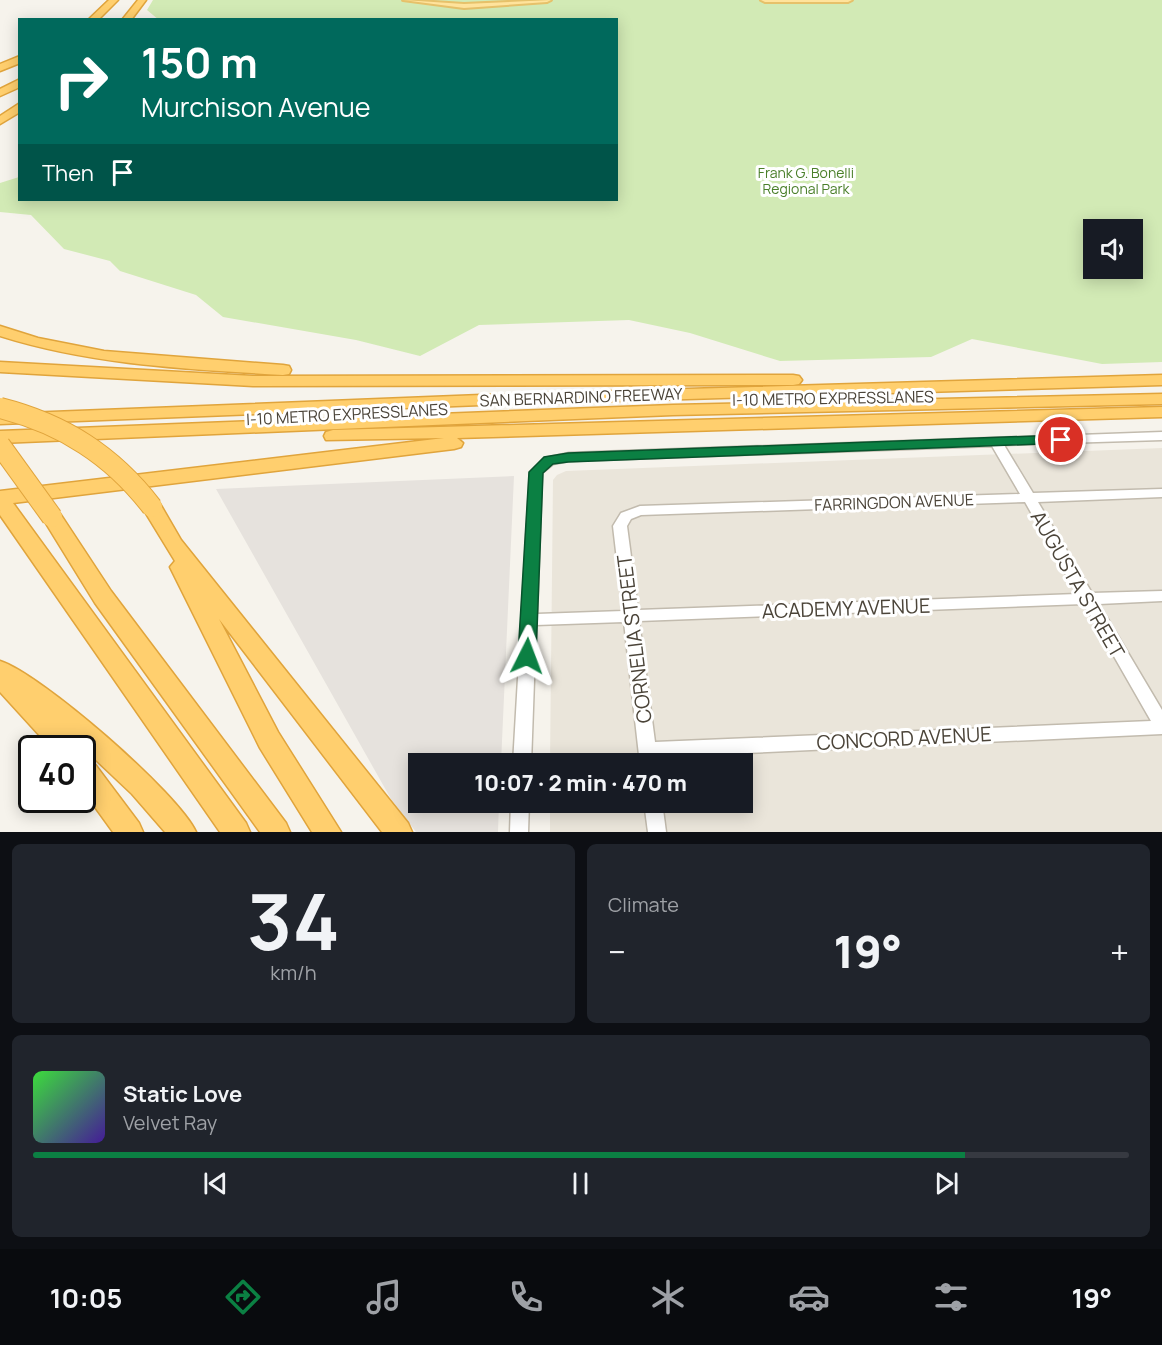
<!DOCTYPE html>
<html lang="en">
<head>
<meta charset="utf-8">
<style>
  :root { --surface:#171b24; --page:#20242c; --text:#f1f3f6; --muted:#9ea1a6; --line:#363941; --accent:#0b8043 }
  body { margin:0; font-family:Manrope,sans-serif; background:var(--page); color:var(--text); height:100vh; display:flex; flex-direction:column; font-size:22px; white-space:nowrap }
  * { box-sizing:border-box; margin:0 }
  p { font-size:20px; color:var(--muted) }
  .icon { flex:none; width:33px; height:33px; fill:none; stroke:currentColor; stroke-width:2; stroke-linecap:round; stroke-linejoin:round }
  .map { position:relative; height:832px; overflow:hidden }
  .sheet { display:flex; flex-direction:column; gap:12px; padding:12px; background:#0d0f14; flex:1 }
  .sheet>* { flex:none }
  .hud { position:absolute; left:18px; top:18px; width:600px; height:183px; border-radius:0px; box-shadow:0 3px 15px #0003; background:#00695c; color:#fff; overflow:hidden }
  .controls { position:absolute; left:1083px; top:219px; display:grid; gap:12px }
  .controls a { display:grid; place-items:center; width:60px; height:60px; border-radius:0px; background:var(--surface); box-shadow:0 3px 15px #0003; font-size:30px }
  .speed { position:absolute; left:18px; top:735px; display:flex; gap:12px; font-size:30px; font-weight:700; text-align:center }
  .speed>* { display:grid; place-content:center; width:78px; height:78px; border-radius:50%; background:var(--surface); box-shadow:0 3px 15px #0003; line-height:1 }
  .speed .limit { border:3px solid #111; border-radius:9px; background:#fff; color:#111 }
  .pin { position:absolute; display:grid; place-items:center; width:51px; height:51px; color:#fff; margin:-26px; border:3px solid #fff; border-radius:50%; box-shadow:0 2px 6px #0007 }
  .me { position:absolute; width:66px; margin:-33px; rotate:3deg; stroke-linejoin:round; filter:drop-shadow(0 0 4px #0008) }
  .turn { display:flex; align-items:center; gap:21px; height:126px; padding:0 24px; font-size:27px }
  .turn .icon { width:78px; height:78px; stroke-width:2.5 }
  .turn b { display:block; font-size:42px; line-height:51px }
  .then { display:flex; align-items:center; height:57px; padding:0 24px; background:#0003; gap:12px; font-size:22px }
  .big { font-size:45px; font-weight:800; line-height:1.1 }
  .sheet .widget { flex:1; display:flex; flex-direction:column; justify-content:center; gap:9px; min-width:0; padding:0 21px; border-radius:9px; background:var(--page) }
  .sheet .dial { align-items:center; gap:0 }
  .dial b { font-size:78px; line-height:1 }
  .song { display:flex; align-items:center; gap:18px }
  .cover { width:72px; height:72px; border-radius:9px; background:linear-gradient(135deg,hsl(120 70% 55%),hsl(260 70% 35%)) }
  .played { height:6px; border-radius:3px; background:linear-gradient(90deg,var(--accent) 85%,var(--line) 85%) }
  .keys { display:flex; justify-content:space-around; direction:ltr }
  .heat { display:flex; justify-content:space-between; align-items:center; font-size:33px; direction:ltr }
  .sheet .tiles { flex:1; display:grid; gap:12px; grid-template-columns:1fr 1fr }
  .widget:last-child { grid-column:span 2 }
  .trip { position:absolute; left:408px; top:753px; width:345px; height:60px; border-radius:0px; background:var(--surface); box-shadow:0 3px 15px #0003; font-weight:800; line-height:60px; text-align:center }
  .tab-bar { display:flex; height:96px; justify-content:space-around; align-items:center; background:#090b0e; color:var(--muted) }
  .tab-bar .icon { width:42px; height:42px }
  .tab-bar .current { color:var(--accent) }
  .tab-bar b { font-size:27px; color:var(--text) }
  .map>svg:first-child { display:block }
  .residential { fill:#eae5da }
  .industrial { fill:#e6e2dd }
  .green { fill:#d2eab5; fill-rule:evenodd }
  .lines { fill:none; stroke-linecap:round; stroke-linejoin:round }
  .minor-casing { stroke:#c2bbae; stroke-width:3 }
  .major-casing { stroke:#e6c16a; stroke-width:4 }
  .highway-casing { stroke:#e0a43c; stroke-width:3 }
  .minor { fill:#fff; fill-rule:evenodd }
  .major { fill:#ffe39c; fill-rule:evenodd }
  .highway { fill:#ffcf6e; fill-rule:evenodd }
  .highway-bridge-casing { stroke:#e0a43c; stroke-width:22; stroke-linecap:butt }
  .highway-bridge { stroke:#ffcf6e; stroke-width:20 }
  .route { fill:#0b8043; stroke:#07532c; stroke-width:1.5 }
  .labels { text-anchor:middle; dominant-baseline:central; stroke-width:6; stroke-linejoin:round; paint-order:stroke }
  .far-park-label { font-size:14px; fill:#4a7f2a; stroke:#fff }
  .street-label { font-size:16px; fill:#4b4439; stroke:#fff }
  .near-street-label { font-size:20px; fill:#4b4439; stroke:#fff }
</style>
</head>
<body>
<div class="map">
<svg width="1162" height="832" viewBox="0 0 1162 832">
  <rect width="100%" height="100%" fill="#f6f3ec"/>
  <path class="residential" d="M1162,448v384h-612v-29l192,-1v-38l-192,-1 3,-283 4,-5 9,-4z"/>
  <path class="industrial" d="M514,476l-13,287 -83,1v38l81,1 -1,29h-82l-25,-33 -175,-310z"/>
  <path class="green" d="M153,0h1009v362l-60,2 -130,-25 -41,18 -151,4 -90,-28 -61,-13 -150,5 -59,31 -64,-16 -133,-23 -27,-22 -76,-24 -10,-10 -46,-12 -33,-34 -31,-3v-29l19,-6 1,23h596v-180h-457l-12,-10zM1094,230h38v38h-38z"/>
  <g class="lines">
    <g class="minor-casing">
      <g id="minor">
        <path d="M1162,432v8l-158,5 29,48 129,-4v8l-124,5 54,91 70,-2v10l-63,3 63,106v24l-505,23 1,7h-18l-16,-142 -88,3 -5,139h-18l17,-292 15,-14 24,-5zM992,446l28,48 -380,12 -19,7 -8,13 10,85 -86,3 5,-141 11,-9 16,-3zM1025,502l52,92 -439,16 -11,-84 4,-7 10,-4zM1084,604l67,117 -496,21 -16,-121z"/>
        <path d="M511,802h18l-1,30h-18z"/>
        <path d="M644,802h18l4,30h-18z"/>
      </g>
    </g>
    <g class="major-casing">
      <g id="major">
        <path d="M403,0l61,4 87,-4 -4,2 -83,6z"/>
        <path d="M761,0h91l-4,2h-83z"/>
      </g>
    </g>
    <g class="highway-casing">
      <g id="highway">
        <path d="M109,0h9l-20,20h-10z"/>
        <path d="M138,0h8l-15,20h-9z"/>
        <path d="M20,56v7l-20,8v-7z"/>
        <path d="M20,79v8l-20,9v-7z"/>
        <path d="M20,103v9l-20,12v-8z"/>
        <path d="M0,326l38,12 66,13 179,14 6,1 2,4 -2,4 -6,1c-96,-6 -191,-10 -283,-39z"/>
        <path d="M0,362l253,14 540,-1 6,1 3,4 -3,4 -6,1 -540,1 -253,-14z"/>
        <path d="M1162,375v10l-681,20 -481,19v-10l481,-19z"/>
        <path d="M1162,394v10l-489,11 -673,28v-12l673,-26z"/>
        <path d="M1162,407v10l-705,21 6,5 -2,4 -7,2 -441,54 233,320 4,9h-30l-220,-317v-24l444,-53 -118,2 -2,-4 2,-4 7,-2z"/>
        <path d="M152,500l7,2 22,38 227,283 4,9h-30l-163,-213 59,113 63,100h-29l-52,-84 -90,-181 5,-6 -33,-54 3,-5z"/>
        <path d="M52,510l7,2 52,79 175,232 4,9h-30l-165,-229 -53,-86 3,-5z"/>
        <path d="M0,661c41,13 178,132 196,171h-31l-33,-38 -55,-52 3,6h-29l-51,-56z"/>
        <path d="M82,756l9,3 48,64 4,9h-30l-31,-43z"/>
      </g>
    </g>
    <use href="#minor" class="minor"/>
    <use href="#major" class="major"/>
    <use href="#highway" class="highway"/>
    <g class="highway-bridge-casing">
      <g id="highway-bridge">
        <path d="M0,408c63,16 112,47 152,99"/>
        <path d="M0,445l52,72"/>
      </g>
    </g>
    <use href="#highway-bridge" class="highway-bridge"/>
  </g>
  <path class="route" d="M1061,435l5,1 2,4 -2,3 -498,19 -15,2 -10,9 -7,183 -3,5 -6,2 -6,-2 -3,-5 11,-184 15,-15 24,-4z"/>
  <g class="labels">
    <g class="far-park-label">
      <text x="806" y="172">Frank G. Bonelli<tspan x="806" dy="16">Regional Park</tspan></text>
    </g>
    <g class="street-label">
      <text transform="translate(581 397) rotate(-2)">SAN BERNARDINO FREEWAY</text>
      <text transform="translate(833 398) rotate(-1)">I-10 METRO EXPRESSLANES</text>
      <text transform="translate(347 414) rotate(-3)">I-10 METRO EXPRESSLANES</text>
      <text transform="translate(894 502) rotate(-2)">FARRINGDON AVENUE</text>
    </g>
    <g class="near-street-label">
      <text transform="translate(1078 584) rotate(60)">AUGUSTA STREET</text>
      <text transform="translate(846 608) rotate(-2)">ACADEMY AVENUE</text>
      <text transform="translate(634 639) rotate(-97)">CORNELIA STREET</text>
      <text transform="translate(904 738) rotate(-3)">CONCORD AVENUE</text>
    </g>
  </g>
</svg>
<div class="controls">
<a><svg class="icon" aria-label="sound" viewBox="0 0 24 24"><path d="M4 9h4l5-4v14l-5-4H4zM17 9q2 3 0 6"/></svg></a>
</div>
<div class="speed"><div class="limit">40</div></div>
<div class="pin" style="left:1061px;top:440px;background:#d93025"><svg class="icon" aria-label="arrive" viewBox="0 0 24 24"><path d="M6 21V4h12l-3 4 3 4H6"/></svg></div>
<svg class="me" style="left:527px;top:656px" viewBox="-20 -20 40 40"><path d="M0-17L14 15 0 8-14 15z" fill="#0b8043" stroke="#fff" stroke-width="4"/></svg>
<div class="trip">10:07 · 2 min · 470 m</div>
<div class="hud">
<div class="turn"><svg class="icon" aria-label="right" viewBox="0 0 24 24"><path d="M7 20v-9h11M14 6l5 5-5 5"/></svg><div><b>150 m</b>Murchison Avenue</div></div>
<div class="then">Then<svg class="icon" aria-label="arrive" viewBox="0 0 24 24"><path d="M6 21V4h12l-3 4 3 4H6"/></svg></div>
</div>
</div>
<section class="sheet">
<div class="tiles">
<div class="widget dial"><b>34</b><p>km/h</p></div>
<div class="widget"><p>Climate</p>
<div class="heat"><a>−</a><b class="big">19°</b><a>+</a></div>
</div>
<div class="widget">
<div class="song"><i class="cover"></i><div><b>Static Love</b><p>Velvet Ray</p></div></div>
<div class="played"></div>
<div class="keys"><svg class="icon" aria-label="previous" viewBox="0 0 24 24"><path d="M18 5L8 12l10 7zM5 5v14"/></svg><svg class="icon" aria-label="pause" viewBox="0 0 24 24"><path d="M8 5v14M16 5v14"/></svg><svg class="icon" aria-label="next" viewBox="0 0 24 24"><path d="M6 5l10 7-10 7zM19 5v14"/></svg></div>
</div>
</div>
</section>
<nav class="tab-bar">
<b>10:05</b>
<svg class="icon current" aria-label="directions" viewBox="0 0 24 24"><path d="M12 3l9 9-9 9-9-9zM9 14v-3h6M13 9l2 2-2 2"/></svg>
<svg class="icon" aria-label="music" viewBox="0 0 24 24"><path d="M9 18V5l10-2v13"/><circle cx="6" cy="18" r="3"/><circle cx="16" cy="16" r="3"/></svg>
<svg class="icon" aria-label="phone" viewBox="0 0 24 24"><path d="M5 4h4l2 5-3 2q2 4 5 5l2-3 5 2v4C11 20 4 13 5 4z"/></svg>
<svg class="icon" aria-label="climate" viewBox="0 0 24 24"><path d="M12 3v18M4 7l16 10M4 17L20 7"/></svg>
<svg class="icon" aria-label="car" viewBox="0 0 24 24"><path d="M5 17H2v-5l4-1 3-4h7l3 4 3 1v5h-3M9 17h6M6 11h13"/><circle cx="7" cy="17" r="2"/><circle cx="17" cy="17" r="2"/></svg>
<svg class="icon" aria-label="filters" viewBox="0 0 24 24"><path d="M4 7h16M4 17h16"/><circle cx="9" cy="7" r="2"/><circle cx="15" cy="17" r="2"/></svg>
<b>19°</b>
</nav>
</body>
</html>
